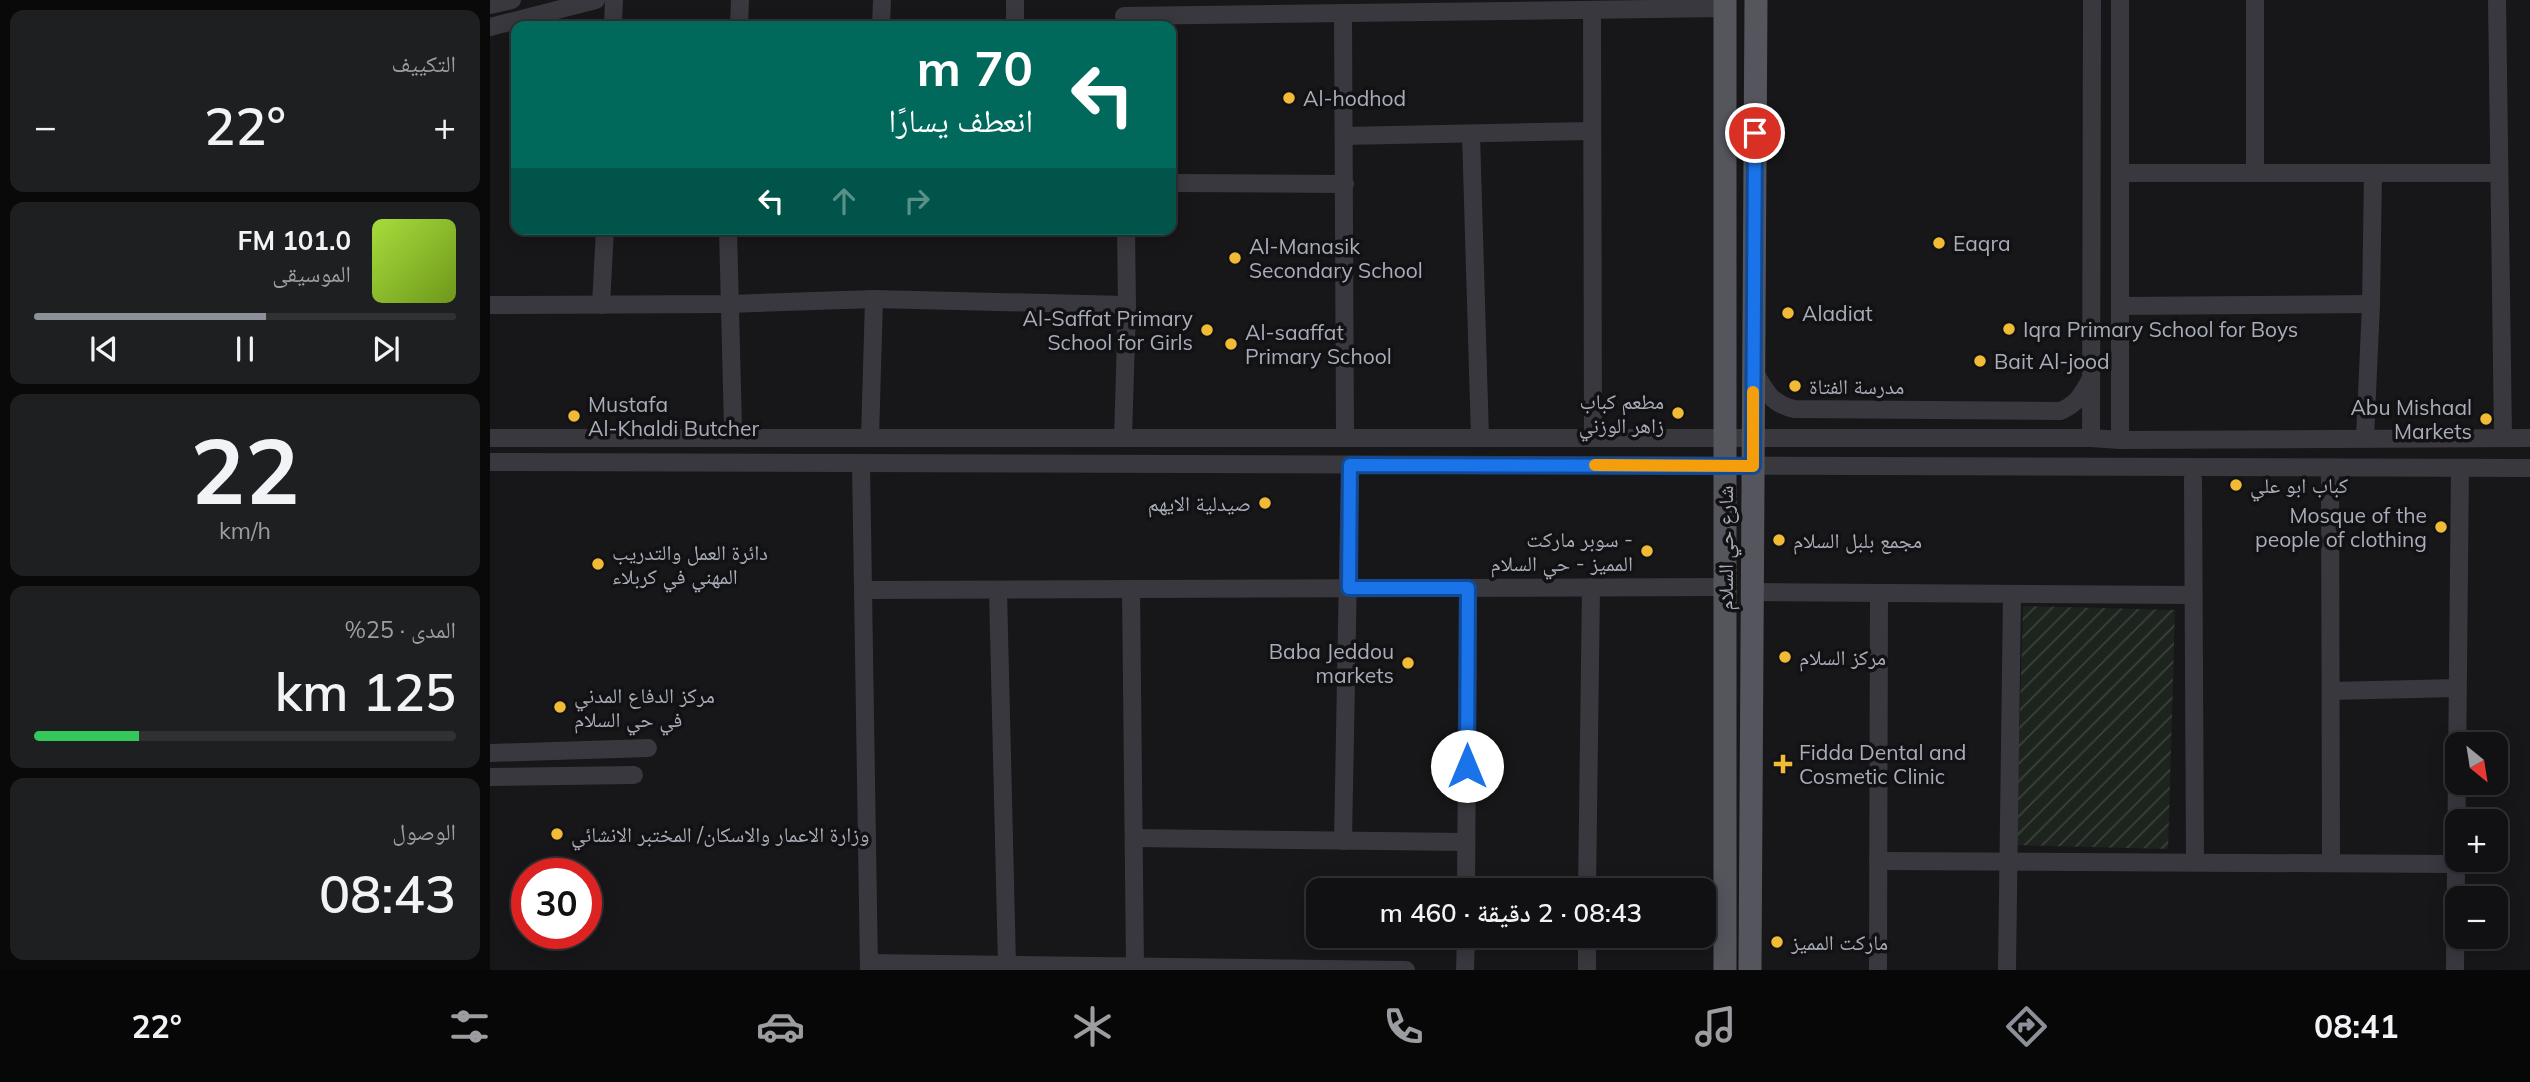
<!DOCTYPE html>
<html lang="ar">
<head>
<meta charset="utf-8">
<style>
  :root { --surface:#111113; --page:#1e1f21; --text:#f1f3f6; --muted:#9c9da0; --line:#303133; --accent:#8c9099 }
  body { margin:0; font-family:Mulish,"Noto Naskh Arabic",sans-serif; background:var(--page); color:var(--text); direction:rtl; height:100vh; display:flex; flex-direction:column; font-size:26px; white-space:nowrap }
  * { box-sizing:border-box; margin:0 }
  p { font-size:23px; color:var(--muted) }
  .icon { flex:none; width:38px; height:38px; fill:none; stroke:currentColor; stroke-width:2; stroke-linecap:round; stroke-linejoin:round }
  .map { position:relative; flex:1; overflow:hidden; direction:ltr }
  .side { display:flex; flex-direction:column; gap:10px; padding:10px; background:#09090a; width:490px }
  .side>* { flex:none }
  .hud { position:absolute; left:21px; top:21px; width:665px; height:214px; border-radius:14px; box-shadow:0 4px 18px #0003,0 0 0 2px var(--line); direction:rtl; background:#00695c; color:#fff; overflow:hidden }
  .needle { width:46px; rotate:150deg }
  .buttons { position:absolute; left:1955px; top:732px; display:grid; gap:14px }
  .buttons a { display:grid; place-items:center; width:63px; height:63px; border-radius:14px; background:var(--surface); box-shadow:0 4px 18px #0003,0 0 0 2px var(--line); font-size:35px }
  .speed { position:absolute; left:21px; top:858px; display:flex; gap:14px; font-size:35px; font-weight:700; text-align:center }
  .speed>* { display:grid; place-content:center; width:91px; height:91px; border-radius:50%; background:var(--surface); box-shadow:0 4px 18px #0003,0 0 0 2px var(--line); line-height:1 }
  .speed .limit { border:10px solid #d22; background:#fff; color:#111 }
  .pin { position:absolute; display:grid; place-items:center; width:60px; height:60px; color:#fff; margin:-30px; border:4px solid #fff; border-radius:50%; box-shadow:0 2px 7px #0007 }
  .me { position:absolute; width:77px; margin:-38px; rotate:0deg; stroke-linejoin:round; filter:drop-shadow(0 0 5px #0008) }
  .turn { display:flex; align-items:center; gap:24px; height:147px; padding:0 28px; font-size:32px }
  .turn .icon { width:91px; height:91px; stroke-width:2.5 }
  .turn b { display:block; font-size:49px; line-height:60px }
  .lanes { display:flex; align-items:center; height:66px; padding:0 28px; background:#0003; justify-content:center; gap:35px; direction:ltr }
  .lanes .off { opacity:.35 }
  .big { font-size:52px; font-weight:600; line-height:1.1 }
  .side .widget { flex:1; display:flex; flex-direction:column; justify-content:center; gap:10px; min-width:0; padding:0 24px; border-radius:14px; background:var(--page) }
  .side .dial { align-items:center; gap:0 }
  .dial b { font-size:91px; line-height:1 }
  .song { display:flex; align-items:center; gap:21px }
  .cover { width:84px; height:84px; border-radius:10px; background:linear-gradient(135deg,hsl(80 70% 55%),hsl(80 70% 35%)) }
  .played { height:7px; border-radius:4px; background:linear-gradient(90deg,var(--accent) 55%,var(--line) 55%) }
  .keys { display:flex; justify-content:space-around; direction:ltr }
  .heat { display:flex; justify-content:space-between; align-items:center; font-size:38px; direction:ltr }
  .charge { height:10px; border-radius:5px; background:linear-gradient(90deg,#34c759 25%,var(--line) 0) }
  .trip { position:absolute; left:816px; top:878px; width:410px; height:70px; border-radius:14px; background:var(--surface); box-shadow:0 4px 18px #0003,0 0 0 2px var(--line); font-weight:600; line-height:70px; text-align:center; direction:rtl }
  .tabs { display:flex; height:112px; justify-content:space-around; align-items:center; background:#070708; color:var(--muted) }
  .tabs .icon { width:49px; height:49px }
  .tabs .on { color:var(--accent) }
  .tabs b { font-size:32px; color:var(--text) }
  main { display:flex; flex:1; min-height:0 }
  .map>svg:first-child { display:block }
  .garden { fill:url(#garden-furrows) }
  .lines { fill:none; stroke-linecap:round; stroke-linejoin:round }
  .minor { stroke:#38383e; stroke-width:18 }
  .major { stroke:#54555d; stroke-width:23 }
  .route-casing { stroke:#114b97; stroke-width:18 }
  .route { stroke:#1a73e8; stroke-width:12 }
  .slow { stroke:#f59e0b; stroke-width:12 }
  .poi-dot { fill:#f1bb36; stroke:#121214; stroke-width:2.5 }
  .labels { text-anchor:middle; dominant-baseline:central; stroke-width:7; stroke-linejoin:round; paint-order:stroke }
  .poi-label { font-size:21px; fill:#a9adb9; stroke:#121214; text-anchor:start }
  .street-label { font-size:21px; fill:#a9adb9; stroke:#121214 }
</style>
</head>
<body>
<main>
<div class="map">
<svg width="2040" height="970" viewBox="0 0 2040 970">
  <defs>
    <pattern id="garden-furrows" width="10" height="10" patternUnits="userSpaceOnUse" patternTransform="scale(1.75)"><rect width="10" height="10" fill="#1d241e"/><path d="M-1 1l2-2M0 10L10 0M9 11l2-2" fill="none" stroke="#3b413d"/></pattern>
  </defs>
  <rect width="100%" height="100%" fill="#171719"/>
  <path class="garden" d="M1533,606l152,4 -7,239 -152,-4z"/>
  <g class="lines">
    <g class="minor">
      <path d="M1630,0v440"/>
      <path d="M1765,0v172"/>
      <path d="M2007,0l6,438"/>
      <path d="M0,5l22,-5"/>
      <path d="M1102,10l1,428"/>
      <path d="M853,13l2,425"/>
      <path d="M634,16l601,-8"/>
      <path d="M123,26l1,-26"/>
      <path d="M249,26l1,-26"/>
      <path d="M391,26l1,-26"/>
      <path d="M525,26v-26"/>
      <path d="M0,27l106,-27"/>
      <path d="M981,134l9,304"/>
      <path d="M854,136l248,-5"/>
      <path d="M1630,173h379"/>
      <path d="M681,183l174,1"/>
      <path d="M238,229l5,199"/>
      <path d="M0,305l239,-1 145,-5 253,6"/>
      <path d="M111,305l4,-76"/>
      <path d="M1630,306l251,-2"/>
      <path d="M1264,371c11,20 18,33 40,38l266,2c16,-6 22,-16 30,-31"/>
      <path d="M0,438h1601l29,2 410,-2"/>
      <path d="M380,438l4,-139"/>
      <path d="M633,438l4,-133 -1,-76"/>
      <path d="M1601,438l1,-438"/>
      <path d="M1875,438l6,-134 2,-131"/>
      <path d="M0,462l2040,6"/>
      <path d="M371,463l8,507"/>
      <path d="M1840,468l1,395"/>
      <path d="M1703,479l2,383"/>
      <path d="M641,589l4,378"/>
      <path d="M373,590l862,-3"/>
      <path d="M508,590l9,375"/>
      <path d="M1262,592l441,3"/>
      <path d="M1841,691l126,-3"/>
      <path d="M0,753l158,-5"/>
      <path d="M0,777l144,-2"/>
      <path d="M644,838l332,4"/>
      <path d="M853,841l7,-376"/>
      <path d="M1388,861l578,3"/>
      <path d="M976,891l2,-303"/>
      <path d="M1097,891l4,-304"/>
      <path d="M379,963l537,7"/>
      <path d="M975,970l1,-34"/>
      <path d="M1097,970v-34"/>
      <path d="M1388,970l1,-377"/>
      <path d="M1517,970l5,-376"/>
      <path d="M1965,970l5,-502"/>
    </g>
    <g class="major">
      <path d="M1235,0v970"/>
      <path d="M1260,970l6,-970"/>
    </g>
  </g>
  <g class="lines">
    <g class="route-casing">
      <path id="route" d="M977,766l1,-178h-119l1,-123 403,1 2,-333"/>
    </g>
    <use href="#route" class="route"/>
    <path class="slow" d="M1105,465l158,1v-74"/>
  </g>
  <g class="poi-dot">
    <circle cx="799" cy="98" r="7"/>
    <circle cx="1449" cy="243" r="7"/>
    <circle cx="745" cy="258" r="7"/>
    <circle cx="1298" cy="313" r="7"/>
    <circle cx="1519" cy="329" r="7"/>
    <circle cx="717" cy="330" r="7"/>
    <circle cx="741" cy="344" r="7"/>
    <circle cx="1490" cy="361" r="7"/>
    <circle cx="1305" cy="386" r="7"/>
    <circle cx="1188" cy="413" r="7"/>
    <circle cx="84" cy="416" r="7"/>
    <circle cx="1996" cy="419" r="7"/>
    <circle cx="1746" cy="485" r="7"/>
    <circle cx="775" cy="503" r="7"/>
    <circle cx="1951" cy="527" r="7"/>
    <circle cx="1289" cy="540" r="7"/>
    <circle cx="1157" cy="551" r="7"/>
    <circle cx="108" cy="564" r="7"/>
    <circle cx="1295" cy="657" r="7"/>
    <circle cx="918" cy="663" r="7"/>
    <circle cx="70" cy="707" r="7"/>
    <path d="M1289.5 753.5h7v7h7v7h-7v7h-7v-7h-7v-7h7z"/>
    <circle cx="67" cy="834" r="7"/>
    <circle cx="1287" cy="942" r="7"/>
  </g>
  <g class="labels">
    <g class="poi-label">
      <text x="813" y="98">Al-hodhod</text>
      <text x="1463" y="243">Eaqra</text>
      <text x="759" y="246">Al-Manasik<tspan x="759" dy="24">Secondary School</tspan></text>
      <text x="1312" y="313">Aladiat</text>
      <text x="703" y="318" text-anchor="end">Al-Saffat Primary<tspan x="703" dy="24">School for Girls</tspan></text>
      <text x="1533" y="329">Iqra Primary School for Boys</text>
      <text x="755" y="332">Al-saaffat<tspan x="755" dy="24">Primary School</tspan></text>
      <text x="1504" y="361">Bait Al-jood</text>
      <text x="1319" y="386">مدرسة الفتاة</text>
      <text x="1174" y="401" text-anchor="end">مطعم كباب<tspan x="1174" dy="24">زاهر الوزني</tspan></text>
      <text x="98" y="404">Mustafa<tspan x="98" dy="24">Al-Khaldi Butcher</tspan></text>
      <text x="1982" y="407" text-anchor="end">Abu Mishaal<tspan x="1982" dy="24">Markets</tspan></text>
      <text x="1760" y="485">كباب ابو علي</text>
      <text x="761" y="503" text-anchor="end">صيدلية الايهم</text>
      <text x="1937" y="515" text-anchor="end">Mosque of the<tspan x="1937" dy="24">people of clothing</tspan></text>
      <text x="1143" y="539" text-anchor="end">سوبر ماركت -<tspan x="1143" dy="24">المميز - حي السلام</tspan></text>
      <text x="1303" y="540">مجمع بلبل السلام</text>
      <text x="122" y="552">دائرة العمل والتدريب<tspan x="122" dy="24">المهني في كربلاء</tspan></text>
      <text x="904" y="651" text-anchor="end">Baba Jeddou<tspan x="904" dy="24">markets</tspan></text>
      <text x="1309" y="657">مركز السلام</text>
      <text x="84" y="695">مركز الدفاع المدني<tspan x="84" dy="24">في حي السلام</tspan></text>
      <text x="1309" y="752">Fidda Dental and<tspan x="1309" dy="24">Cosmetic Clinic</tspan></text>
      <text x="81" y="834">وزارة الاعمار والاسكان/ المختبر الانشائي</text>
      <text x="1301" y="942">ماركت المميز</text>
    </g>
    <g class="street-label">
      <text transform="translate(1235 548) rotate(-90)">شارع حي السلام</text>
    </g>
  </g>
</svg>
<div class="buttons">
<a><svg class="needle" viewBox="-14 -14 28 28"><path d="M0-13l5 13h-10z" fill="#e53935"/><path d="M0 13l5-13h-10z" fill="#9c9da0"/></svg></a>
<a>+</a>
<a>−</a>
</div>
<div class="speed"><div class="limit">30</div></div>
<div class="pin" style="left:1265px;top:133px;background:#d93025"><svg class="icon" aria-label="arrive" viewBox="0 0 24 24"><path d="M6 21V4h12l-3 4 3 4H6"/></svg></div>
<svg class="me" style="left:977px;top:766px" viewBox="-20 -20 40 40"><circle r="19" fill="#fff"/><path d="M0-13L10 11 0 6-10 11z" fill="#1a73e8"/></svg>
<div class="trip">08:43 · 2 دقيقة · 460 m</div>
<div class="hud">
<div class="turn"><svg class="icon" aria-label="left" viewBox="0 0 24 24"><path d="M17 20v-9H6M10 6l-5 5 5 5"/></svg><div><b>70 m</b>انعطف يسارًا</div></div>
<div class="lanes"><svg class="icon" aria-label="left" viewBox="0 0 24 24"><path d="M17 20v-9H6M10 6l-5 5 5 5"/></svg><svg class="icon off" aria-label="ahead" viewBox="0 0 24 24"><path d="M12 20V5M6 11l6-6 6 6"/></svg><svg class="icon off" aria-label="right" viewBox="0 0 24 24"><path d="M7 20v-9h11M14 6l5 5-5 5"/></svg></div>
</div>
</div>
<section class="side">
<div class="widget"><p>التكييف</p>
<div class="heat"><a>−</a><b class="big">22°</b><a>+</a></div>
</div>
<div class="widget">
<div class="song"><i class="cover"></i><div><b>101.0 FM</b><p>الموسيقى</p></div></div>
<div class="played"></div>
<div class="keys"><svg class="icon" aria-label="previous" viewBox="0 0 24 24"><path d="M18 5L8 12l10 7zM5 5v14"/></svg><svg class="icon" aria-label="pause" viewBox="0 0 24 24"><path d="M8 5v14M16 5v14"/></svg><svg class="icon" aria-label="next" viewBox="0 0 24 24"><path d="M6 5l10 7-10 7zM19 5v14"/></svg></div>
</div>
<div class="widget dial"><b>22</b><p>km/h</p></div>
<div class="widget"><p>المدى · 25%</p><b class="big">125 km</b><div class="charge"></div></div>
<div class="widget"><p>الوصول</p><b class="big">08:43</b></div>
</section>
</main>
<nav class="tabs">
<b>08:41</b>
<svg class="icon on" aria-label="directions" viewBox="0 0 24 24"><path d="M12 3l9 9-9 9-9-9zM9 14v-3h6M13 9l2 2-2 2"/></svg>
<svg class="icon" aria-label="music" viewBox="0 0 24 24"><path d="M9 18V5l10-2v13"/><circle cx="6" cy="18" r="3"/><circle cx="16" cy="16" r="3"/></svg>
<svg class="icon" aria-label="phone" viewBox="0 0 24 24"><path d="M5 4h4l2 5-3 2q2 4 5 5l2-3 5 2v4C11 20 4 13 5 4z"/></svg>
<svg class="icon" aria-label="climate" viewBox="0 0 24 24"><path d="M12 3v18M4 7l16 10M4 17L20 7"/></svg>
<svg class="icon" aria-label="car" viewBox="0 0 24 24"><path d="M5 17H2v-5l4-1 3-4h7l3 4 3 1v5h-3M9 17h6M6 11h13"/><circle cx="7" cy="17" r="2"/><circle cx="17" cy="17" r="2"/></svg>
<svg class="icon" aria-label="filters" viewBox="0 0 24 24"><path d="M4 7h16M4 17h16"/><circle cx="9" cy="7" r="2"/><circle cx="15" cy="17" r="2"/></svg>
<b>22°</b>
</nav>
</body>
</html>
